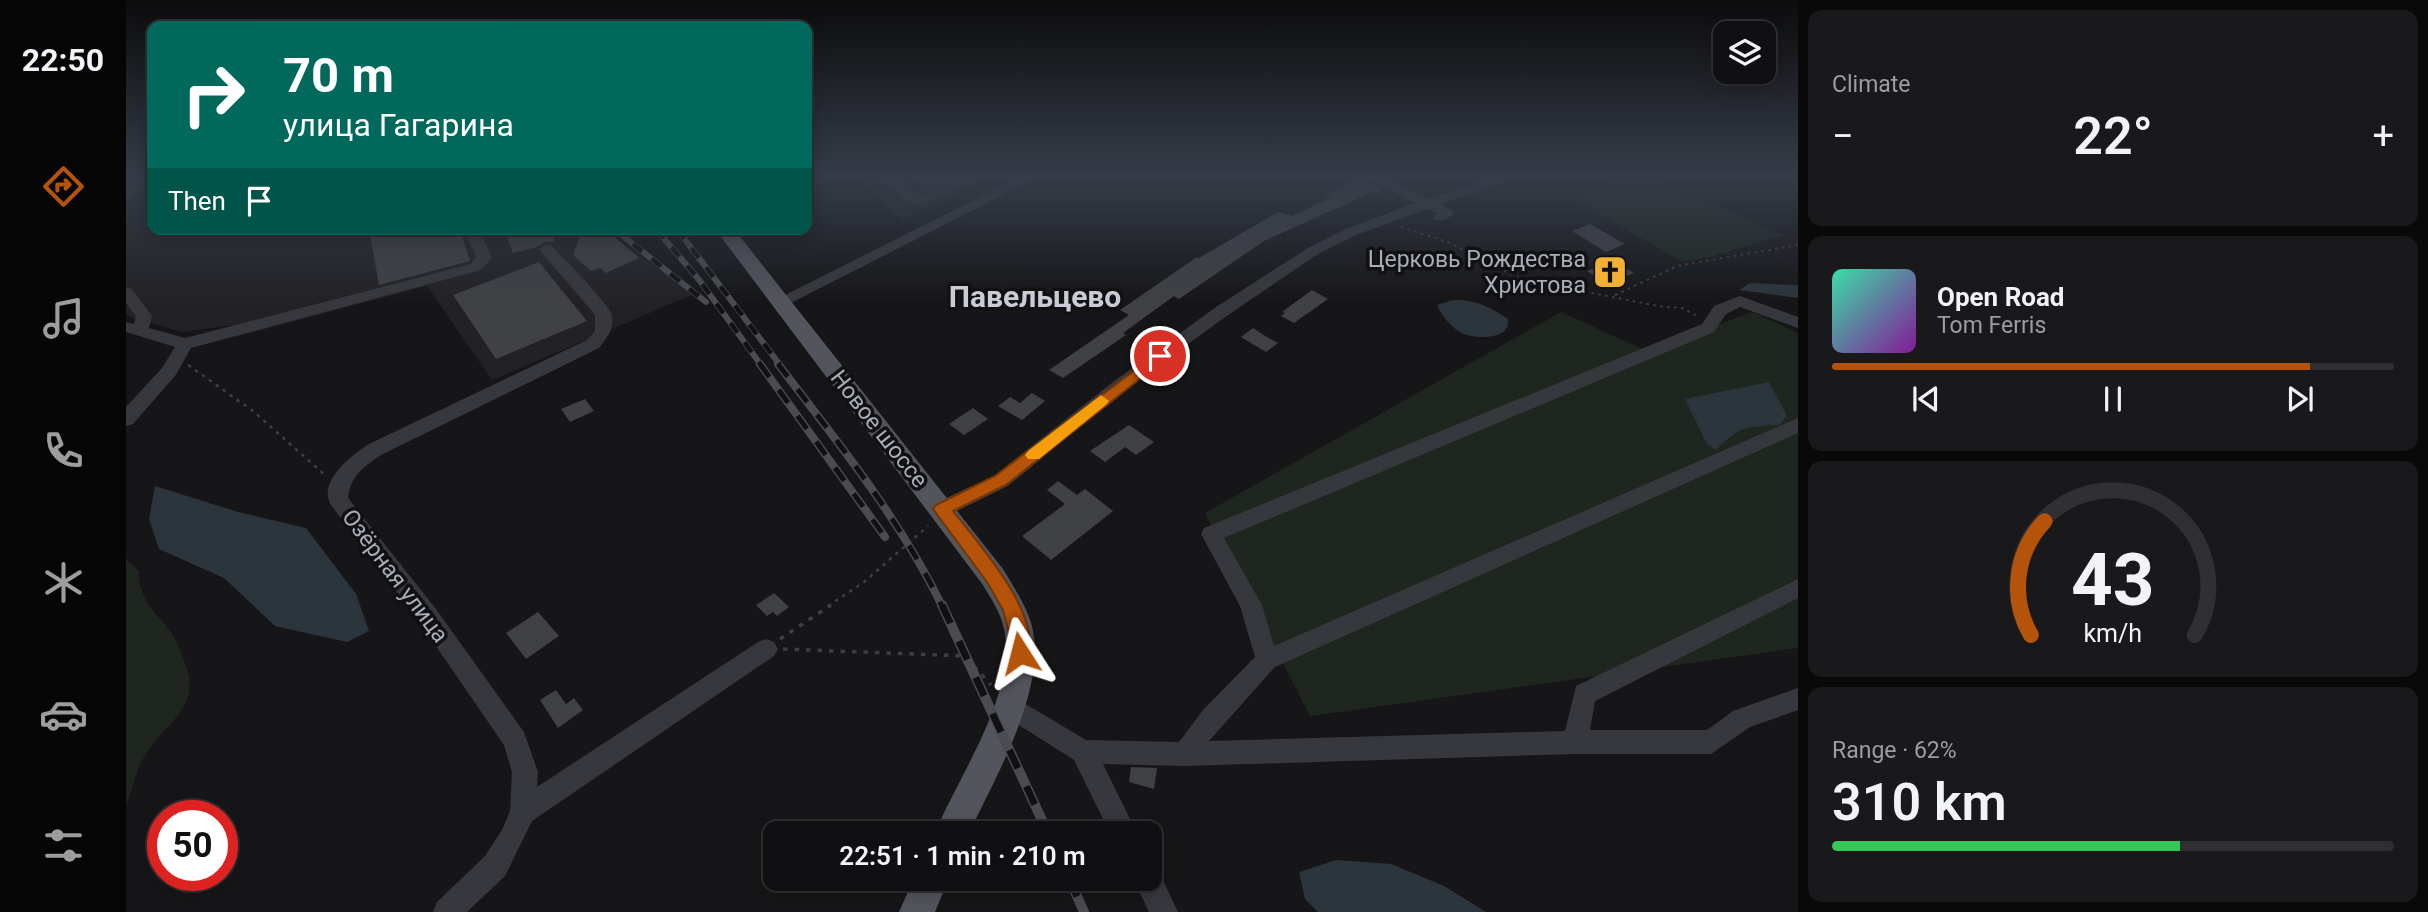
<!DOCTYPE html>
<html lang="en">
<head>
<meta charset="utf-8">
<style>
  :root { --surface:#101012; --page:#19191b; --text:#f1f3f6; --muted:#9c9d9f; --line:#303032; --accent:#b45309 }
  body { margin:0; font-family:Roboto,sans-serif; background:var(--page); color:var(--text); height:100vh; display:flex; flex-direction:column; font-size:26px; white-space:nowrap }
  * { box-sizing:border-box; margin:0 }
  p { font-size:23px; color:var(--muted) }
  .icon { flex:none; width:38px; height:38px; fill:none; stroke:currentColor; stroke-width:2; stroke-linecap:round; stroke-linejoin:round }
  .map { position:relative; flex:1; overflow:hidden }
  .panel { display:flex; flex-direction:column; gap:10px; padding:10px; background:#09090a; width:630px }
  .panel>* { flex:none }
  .banner { position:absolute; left:21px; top:21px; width:665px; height:214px; border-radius:14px; box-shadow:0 4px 18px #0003,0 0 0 2px var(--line); background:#00695c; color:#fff; overflow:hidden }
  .tools { position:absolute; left:1587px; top:21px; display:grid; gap:14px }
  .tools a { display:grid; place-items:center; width:63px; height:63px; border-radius:14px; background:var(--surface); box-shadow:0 4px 18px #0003,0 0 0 2px var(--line); font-size:35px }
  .speed { position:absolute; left:21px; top:800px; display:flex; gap:14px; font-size:35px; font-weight:700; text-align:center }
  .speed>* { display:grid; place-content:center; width:91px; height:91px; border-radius:50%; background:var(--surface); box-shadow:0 4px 18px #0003,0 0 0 2px var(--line); line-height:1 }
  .speed .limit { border:10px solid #d22; background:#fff; color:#111 }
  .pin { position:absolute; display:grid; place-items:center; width:60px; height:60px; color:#fff; margin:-30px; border:4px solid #fff; border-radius:50%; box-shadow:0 2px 7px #0007 }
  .me { position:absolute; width:77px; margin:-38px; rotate:351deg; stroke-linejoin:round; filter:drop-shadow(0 0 5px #0008) }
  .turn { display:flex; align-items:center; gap:24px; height:147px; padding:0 21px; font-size:32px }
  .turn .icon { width:91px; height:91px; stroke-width:2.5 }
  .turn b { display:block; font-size:49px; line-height:60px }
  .then { display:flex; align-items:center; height:66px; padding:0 21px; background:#0003; gap:14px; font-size:26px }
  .big { font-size:52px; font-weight:600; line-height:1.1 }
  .panel .tile { flex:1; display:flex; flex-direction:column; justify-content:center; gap:10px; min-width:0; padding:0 24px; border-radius:14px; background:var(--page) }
  .panel .dial { align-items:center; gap:0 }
  .dial svg { height:182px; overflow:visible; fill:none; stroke:var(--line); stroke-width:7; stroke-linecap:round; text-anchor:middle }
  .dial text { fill:var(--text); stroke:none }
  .song { display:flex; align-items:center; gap:21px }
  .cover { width:84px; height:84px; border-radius:10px; background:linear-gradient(135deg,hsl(160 70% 55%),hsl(290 70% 35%)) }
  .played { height:7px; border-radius:4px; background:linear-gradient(90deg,var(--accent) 85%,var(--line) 85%) }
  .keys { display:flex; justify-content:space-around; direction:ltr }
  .heat { display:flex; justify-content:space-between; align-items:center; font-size:38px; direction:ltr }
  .charge { height:10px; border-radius:5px; background:linear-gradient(90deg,#34c759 62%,var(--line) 0) }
  .trip { position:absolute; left:637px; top:821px; width:399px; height:70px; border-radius:14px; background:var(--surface); box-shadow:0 4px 18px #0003,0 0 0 2px var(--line); font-weight:600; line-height:70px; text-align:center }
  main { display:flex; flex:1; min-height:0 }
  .menu { display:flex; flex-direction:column; width:126px; justify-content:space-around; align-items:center; background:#060607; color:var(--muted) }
  .menu .icon { width:49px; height:49px }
  .menu .active { color:var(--accent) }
  .menu b { font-size:32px; color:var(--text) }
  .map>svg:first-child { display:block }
  .built { fill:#222225 }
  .green { fill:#1e261f }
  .water { fill:#2c353c }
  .building { fill:#404145 }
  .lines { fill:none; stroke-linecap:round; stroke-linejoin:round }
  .path-far2 { stroke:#3d3f44; stroke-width:2; stroke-dasharray:2.5 4.5; stroke-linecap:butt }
  .path-far1 { stroke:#3d3f44; stroke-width:2.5; stroke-dasharray:3.5 5; stroke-linecap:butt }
  .path { stroke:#3d3f44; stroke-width:3.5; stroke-dasharray:4.5 7; stroke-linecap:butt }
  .minor { fill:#37383d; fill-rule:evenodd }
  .major { fill:#53555c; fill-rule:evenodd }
  .rail-far2-casing { stroke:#4a4c52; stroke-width:6 }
  .rail-far1-casing { stroke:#4a4c52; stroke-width:8 }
  .rail-casing { stroke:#4a4c52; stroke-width:10 }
  .rail-far2 { stroke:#111113; stroke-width:4.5; stroke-dasharray:12; stroke-linecap:butt }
  .rail-far1 { stroke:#111113; stroke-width:5; stroke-dasharray:16; stroke-linecap:butt }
  .rail { stroke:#111113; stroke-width:7; stroke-dasharray:20; stroke-linecap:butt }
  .route { fill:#b45309; stroke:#753606; stroke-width:2 }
  .slow { fill:#f59e0b }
  .labels { text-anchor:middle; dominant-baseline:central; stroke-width:7; stroke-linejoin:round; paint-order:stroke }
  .poi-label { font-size:23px; fill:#a8adb8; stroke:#111113; text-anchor:end }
  .street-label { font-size:23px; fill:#a8adb8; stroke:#111113 }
  .district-label { font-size:30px; font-weight:bold; fill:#c9ccd4; stroke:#111113 }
</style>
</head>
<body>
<main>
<nav class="menu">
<b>22:50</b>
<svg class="icon active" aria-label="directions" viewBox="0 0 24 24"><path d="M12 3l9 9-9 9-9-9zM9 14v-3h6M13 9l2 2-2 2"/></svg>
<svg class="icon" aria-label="music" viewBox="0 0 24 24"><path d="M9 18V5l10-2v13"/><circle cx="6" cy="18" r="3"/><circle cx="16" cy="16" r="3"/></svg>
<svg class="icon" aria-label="phone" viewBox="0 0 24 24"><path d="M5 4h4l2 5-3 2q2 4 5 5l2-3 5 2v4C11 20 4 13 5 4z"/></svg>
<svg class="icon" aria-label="climate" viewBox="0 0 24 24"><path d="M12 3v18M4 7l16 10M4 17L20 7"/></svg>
<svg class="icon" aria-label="car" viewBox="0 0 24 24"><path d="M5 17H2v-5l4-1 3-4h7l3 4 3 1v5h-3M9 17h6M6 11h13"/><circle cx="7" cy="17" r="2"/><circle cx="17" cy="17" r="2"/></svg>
<svg class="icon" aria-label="filters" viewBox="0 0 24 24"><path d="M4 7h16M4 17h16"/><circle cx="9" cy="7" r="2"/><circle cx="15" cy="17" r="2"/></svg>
</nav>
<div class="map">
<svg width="1672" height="912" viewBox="0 0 1672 912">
  <rect width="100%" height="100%" fill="#161618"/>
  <g class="built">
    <path d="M0,175h26v54h451l91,65 -202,86 -65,-94 -196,52 1,-13 -49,7 -51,-14 -6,-5z"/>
    <path d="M731,175h141l-97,46z"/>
  </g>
  <g class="green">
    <path d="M1493,175h27l137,60 -69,21 -32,6 -112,-65z"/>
    <path d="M1435,312l86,39 105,-39 46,21v315l-488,68 -105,-203z"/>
    <path d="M0,559l13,12c-1,26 13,38 28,56 10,12 14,26 19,39 15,42 -20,56 -40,88 -11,16 -12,34 -20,50z"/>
  </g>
  <g class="water">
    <path d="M1624,283l48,2v13l-59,-8z"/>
    <path d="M1327,300c22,-1 37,7 55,19 3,21 -31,20 -44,15 -12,-5 -22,-18 -27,-29z"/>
    <path d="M1643,382l18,34 -8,9c-34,2 -38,0 -63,25l-9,-6 -22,-45z"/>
    <path d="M29,486l83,26 68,16 50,66 13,37 -22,11 -72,-16 -51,-48 -65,-29 -10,-30z"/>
    <path d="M1210,860l55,4 53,22 42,26h-168l-13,-13 -6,-27z"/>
  </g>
  <g class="building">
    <path d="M783,175h51l-30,13z"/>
    <path d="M1233,178l24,12 -7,3 -3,-1 -109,49 -85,58 -5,-3 -51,37 3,2 -63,43 -14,-8 80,-55 -9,-5 77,-53 2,1 79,-46 15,4 38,-19 -6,-3z"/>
    <path d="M1464,224l35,20 -19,8 -34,-21z"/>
    <path d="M269,229h65l10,32 -91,24 -9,-50z"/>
    <path d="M378,229h45l6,13h-9l-9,5 -24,6z"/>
    <path d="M475,229h4l34,29 -33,15 -6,-5 -9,3 -18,-16 6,-17z"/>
    <path d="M1488,261l20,12 -28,11 -19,-13z"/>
    <path d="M413,262l48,59 -91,38 -43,-64z"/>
    <path d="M1186,290l16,9 -34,24 -13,-7 4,-3 -3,-1z"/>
    <path d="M1127,328l9,6 16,9 -12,9 -25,-15z"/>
    <path d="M906,393l13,8 -23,19 -24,-14 12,-9 10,6z"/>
    <path d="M459,399l9,12 -24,11 -9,-13z"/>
    <path d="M847,408l15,11 -24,16 -15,-11z"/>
    <path d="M1003,425l25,17 -18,13 -11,-8 -20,15 -15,-11z"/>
    <path d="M932,481l19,14 8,-6 28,22 -62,49 -29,-24 43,-32 -18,-14z"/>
    <path d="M648,593l15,14 -12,9 -4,-4 -6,4 -11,-11z"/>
    <path d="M412,612l21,24 -33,23 -20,-26z"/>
    <path d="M430,690l10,14 8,-6 9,12 -25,18 -18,-28z"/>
    <path d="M1005,767l26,1 -3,21 -25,-7z"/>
  </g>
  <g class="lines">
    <g class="path-far2">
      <path d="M1275,227l47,15 73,37 137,27 24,2 15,8"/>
      <path d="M1489,295l62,-29 121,-21"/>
    </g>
    <g class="path-far1">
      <path d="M62,365l65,46 72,64"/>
      <path d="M702,606l36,-24 64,-56"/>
    </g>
    <g class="path">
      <path d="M654,639l51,-34"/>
      <path d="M657,649l182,7 26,29"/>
    </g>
    <g class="minor">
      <path d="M4,175h14l-13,22 -5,1v-16z"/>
      <path d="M753,175h15l25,21 48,-21h19l-65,29 -13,-2z"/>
      <path d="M898,175h18l-255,130h-12l-2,-4z"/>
      <path d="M1234,175h18l51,24 74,-24h21l-83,29 14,9 -10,7h-10l-2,-3 4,-4 -10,-4 -71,26 -38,19 -90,61 -103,75 -117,96 -59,29 -7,2 -7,-2 -3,-6 3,-6 59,-27 119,-94 103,-75 92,-59 38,-19 69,-26z"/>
      <path d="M338,229h15l13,29 -11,12 -290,78 -16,28 -42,48 -7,2v-19l36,-39 13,-21 -49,-15v-10l8,2 2,-8 -10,-13v-16l6,2 20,27 -3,12 36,10 286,-74 5,-7z"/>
      <path d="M421,244l5,2c11,12 54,55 59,67 5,14 -4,25 -12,35l-216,106c-18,11 -33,22 -35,44l88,111 88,123 14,40 -1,15 221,-145 8,-3 8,3 4,7 -4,7 -242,165 -27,55 -38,36h-34l4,-10 48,-46 17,-26 8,-19 2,-39 -8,-27 -84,-122 -89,-118c-14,-24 21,-50 38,-61l218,-104 8,-9v-16l-56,-66z"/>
      <path d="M1614,296l58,21v11l-58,-21 -14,7 -12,18 -490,206 38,67 12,41 524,-228v15l-523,234 -66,74 356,-10 11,-45 222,-107v19l-203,103 -5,29h117l26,-19 65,-23v22l-48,17 -39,27h-136l-390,12 -82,-2 34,69h-27l-36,-73 -74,-47 -3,-8 3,-8 9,-3 77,46 93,2 24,-32 52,-53 -15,-51 -39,-72 3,-6 498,-204 12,-18z"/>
      <path d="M1024,865l7,3 21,44h-29l-16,-34h17z"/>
    </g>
    <g class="major">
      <path d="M589,229h19l269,340c11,19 26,40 30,62 12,62 -38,147 -64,202h-34c24,-59 82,-138 69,-204 -3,-16 -13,-30 -21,-44z"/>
      <path d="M788,878h35l-14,34h-36z"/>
    </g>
    <g class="rail-far2-casing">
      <g id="rail-far2">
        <path d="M488,229l92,73"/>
        <path d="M530,229l44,52 61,84"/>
        <path d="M551,229l103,136"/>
      </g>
    </g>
    <g class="rail-far1-casing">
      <g id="rail-far1">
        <path d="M634,364l125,173"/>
        <path d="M652,364c59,77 122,155 164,242"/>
      </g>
    </g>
    <g class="rail-casing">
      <g id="rail">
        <path d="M816,605l106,228"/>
        <path d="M943,878l15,34"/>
      </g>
    </g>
    <use href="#rail-far2" class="rail-far2"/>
    <use href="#rail-far1" class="rail-far1"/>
    <use href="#rail" class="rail"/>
  </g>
  <linearGradient id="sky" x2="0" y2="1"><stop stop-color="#0c0c0d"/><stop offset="0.58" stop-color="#363c48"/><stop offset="1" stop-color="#363c48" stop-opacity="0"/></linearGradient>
  <rect width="1672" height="303" fill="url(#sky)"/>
  <path class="route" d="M1034,351l5,2v6l-159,126 -53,26c24,31 93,107 73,148l-6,3 -7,-3 -3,-6 1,-14 -8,-29 -16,-28 -54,-73 3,-4 59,-29z"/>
  <path class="slow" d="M975,395l8,6 -2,3 -68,55h-11l-3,-4 3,-4z"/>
  <defs>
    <g id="church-square" transform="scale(1.75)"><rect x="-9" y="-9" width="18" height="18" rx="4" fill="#f2b134" stroke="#111113"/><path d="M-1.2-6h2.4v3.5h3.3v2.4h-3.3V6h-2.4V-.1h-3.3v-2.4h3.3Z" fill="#111"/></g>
  </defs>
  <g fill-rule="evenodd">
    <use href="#church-square" x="1484" y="272"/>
  </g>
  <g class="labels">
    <g class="poi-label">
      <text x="1460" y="259">Церковь Рождества<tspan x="1460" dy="26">Христова</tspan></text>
    </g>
    <g class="street-label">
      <text transform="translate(753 429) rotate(52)">Новое шоссе</text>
      <text transform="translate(269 576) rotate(53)">Озёрная улица</text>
    </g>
    <g class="district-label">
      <text x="909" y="296">Павельцево</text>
    </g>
  </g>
</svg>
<div class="tools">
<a><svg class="icon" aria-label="layers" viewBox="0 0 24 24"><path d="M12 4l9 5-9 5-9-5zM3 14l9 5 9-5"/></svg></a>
</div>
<div class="speed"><div class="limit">50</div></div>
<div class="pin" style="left:1034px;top:356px;background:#d93025"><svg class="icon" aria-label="arrive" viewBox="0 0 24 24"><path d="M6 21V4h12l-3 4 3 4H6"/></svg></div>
<svg class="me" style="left:894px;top:653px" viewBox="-20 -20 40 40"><path d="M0-17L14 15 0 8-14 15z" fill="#b45309" stroke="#fff" stroke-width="4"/></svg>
<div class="trip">22:51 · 1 min · 210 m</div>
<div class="banner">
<div class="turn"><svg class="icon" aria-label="right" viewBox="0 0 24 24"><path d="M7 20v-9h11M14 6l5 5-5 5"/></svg><div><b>70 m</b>улица Гагарина</div></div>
<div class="then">Then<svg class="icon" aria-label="arrive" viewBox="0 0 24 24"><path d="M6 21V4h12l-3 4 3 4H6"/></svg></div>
</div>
</div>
<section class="panel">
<div class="tile"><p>Climate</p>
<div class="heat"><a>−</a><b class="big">22°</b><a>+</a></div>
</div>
<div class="tile">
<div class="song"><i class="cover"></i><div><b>Open Road</b><p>Tom Ferris</p></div></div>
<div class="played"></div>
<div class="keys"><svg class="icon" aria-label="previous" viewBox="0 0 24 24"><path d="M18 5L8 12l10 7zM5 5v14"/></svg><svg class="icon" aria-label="pause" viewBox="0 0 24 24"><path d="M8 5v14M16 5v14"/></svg><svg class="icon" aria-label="next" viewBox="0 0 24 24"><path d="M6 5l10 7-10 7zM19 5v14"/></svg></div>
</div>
<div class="tile dial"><svg viewBox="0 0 100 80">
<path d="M14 69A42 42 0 1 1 86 69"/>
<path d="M14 69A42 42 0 0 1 20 19" stroke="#b45309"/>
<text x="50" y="56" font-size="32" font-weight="700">43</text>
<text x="50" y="72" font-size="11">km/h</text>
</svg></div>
<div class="tile"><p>Range · 62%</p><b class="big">310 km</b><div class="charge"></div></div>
</section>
</main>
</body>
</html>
